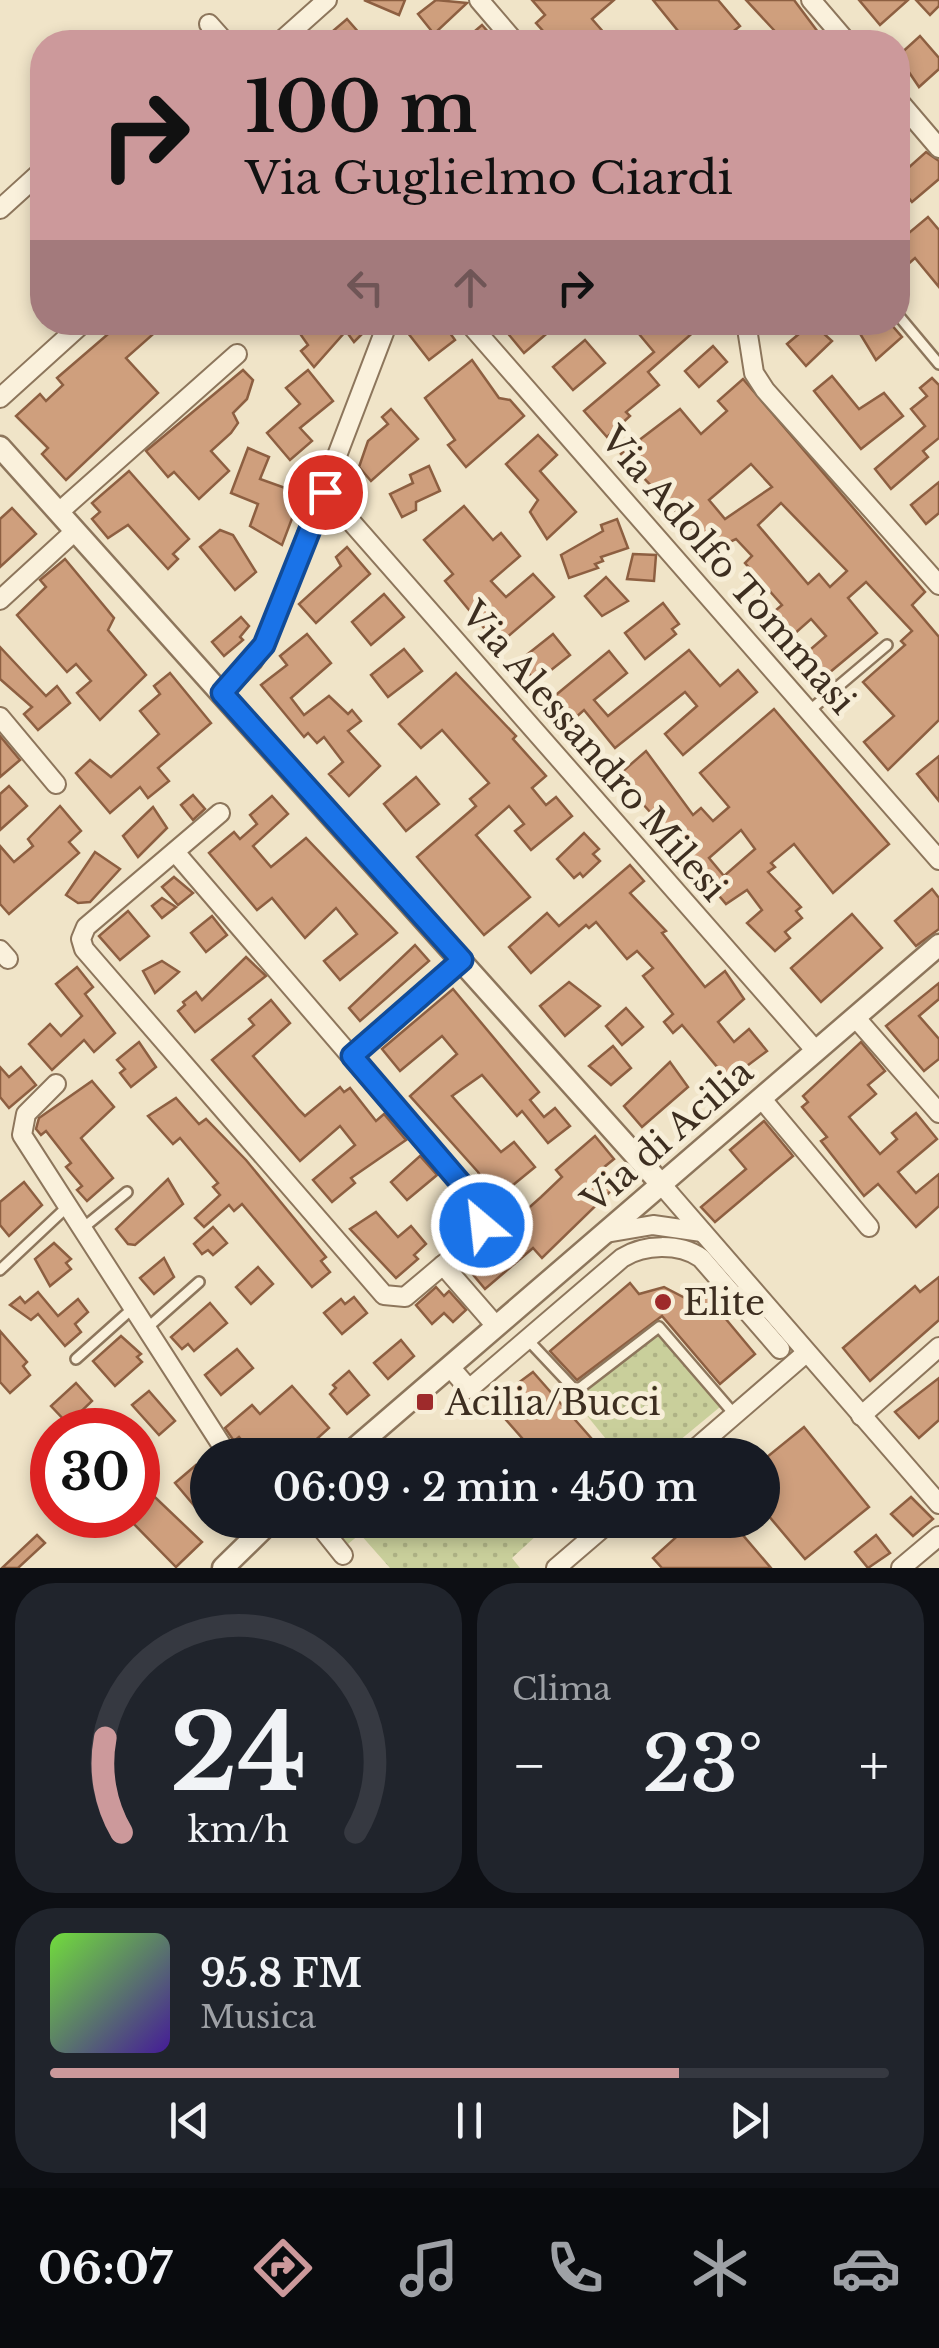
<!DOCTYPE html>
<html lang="it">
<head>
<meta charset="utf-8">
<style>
  :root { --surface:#171b24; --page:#20242c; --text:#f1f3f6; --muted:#9ea1a6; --line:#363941; --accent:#cc999b }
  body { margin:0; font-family:"Libre Baskerville",serif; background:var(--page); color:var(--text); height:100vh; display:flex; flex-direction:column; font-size:38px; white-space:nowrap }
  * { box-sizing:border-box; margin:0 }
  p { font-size:32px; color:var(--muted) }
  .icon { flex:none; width:55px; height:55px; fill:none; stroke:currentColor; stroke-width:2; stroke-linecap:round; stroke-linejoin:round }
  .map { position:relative; height:1568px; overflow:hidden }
  .sheet { display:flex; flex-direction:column; gap:15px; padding:15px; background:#0d0f14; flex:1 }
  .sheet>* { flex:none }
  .top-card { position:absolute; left:30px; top:30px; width:880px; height:305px; border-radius:40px; box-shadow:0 5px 15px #0003; background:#cc999b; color:#111; overflow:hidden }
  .speed { position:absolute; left:30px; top:1408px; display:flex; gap:20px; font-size:50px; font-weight:700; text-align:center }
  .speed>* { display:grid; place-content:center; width:130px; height:130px; border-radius:50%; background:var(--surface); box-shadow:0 5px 15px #0003; line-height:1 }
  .speed .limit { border:15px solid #d22; background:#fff; color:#111 }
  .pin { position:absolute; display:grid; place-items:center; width:85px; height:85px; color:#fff; margin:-42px; border:5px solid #fff; border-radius:50%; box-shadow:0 2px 10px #0007 }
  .me { position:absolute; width:110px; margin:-55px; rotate:332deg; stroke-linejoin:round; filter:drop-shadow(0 0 8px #0008) }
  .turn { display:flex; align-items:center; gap:35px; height:210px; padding:0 50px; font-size:45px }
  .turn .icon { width:130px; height:130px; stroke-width:2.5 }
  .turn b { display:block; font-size:70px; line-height:85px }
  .lanes { display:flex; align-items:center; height:95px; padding:0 50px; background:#0003; justify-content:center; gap:50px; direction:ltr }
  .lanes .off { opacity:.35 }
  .big { font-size:75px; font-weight:600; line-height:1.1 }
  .sheet .tile { flex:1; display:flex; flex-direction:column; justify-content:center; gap:15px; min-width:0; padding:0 35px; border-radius:40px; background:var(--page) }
  .sheet .dial { align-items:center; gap:0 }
  .dial svg { height:260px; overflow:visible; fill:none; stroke:var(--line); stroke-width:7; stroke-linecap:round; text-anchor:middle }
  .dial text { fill:var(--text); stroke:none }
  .song { display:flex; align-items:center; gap:30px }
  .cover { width:120px; height:120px; border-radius:15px; background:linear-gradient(135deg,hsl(100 70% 55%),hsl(260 70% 35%)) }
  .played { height:10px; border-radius:5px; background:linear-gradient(90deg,var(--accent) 75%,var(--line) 75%) }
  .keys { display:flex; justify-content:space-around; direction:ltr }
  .heat { display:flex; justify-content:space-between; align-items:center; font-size:55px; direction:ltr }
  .sheet .tiles { flex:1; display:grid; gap:15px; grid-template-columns:1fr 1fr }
  .tile:last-child { grid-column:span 2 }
  .trip { position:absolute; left:190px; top:1438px; width:590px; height:100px; border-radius:50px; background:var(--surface); box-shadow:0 5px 15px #0003; font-weight:600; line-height:100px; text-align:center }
  .tabs { display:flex; height:160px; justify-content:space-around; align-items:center; background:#090b0e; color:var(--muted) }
  .tabs .icon { width:70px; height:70px }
  .tabs .current { color:var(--accent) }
  .tabs b { font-size:45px; color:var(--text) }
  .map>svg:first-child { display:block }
  .grass { fill:url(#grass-dots) }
  .building { fill:#cf9f7d; stroke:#8d5f41; stroke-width:2.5; fill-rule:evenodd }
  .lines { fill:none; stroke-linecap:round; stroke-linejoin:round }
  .service-casing { stroke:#8d765c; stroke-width:14 }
  .minor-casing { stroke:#8d765c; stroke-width:22 }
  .tertiary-casing { stroke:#8d765c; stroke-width:25 }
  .service { stroke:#faf1dc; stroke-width:9 }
  .minor { stroke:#faf1dc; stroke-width:18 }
  .tertiary { stroke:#faf1dc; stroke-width:20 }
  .route-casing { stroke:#114b97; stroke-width:25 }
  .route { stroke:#1a73e8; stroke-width:18 }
  .poi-dot { fill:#9e2a2b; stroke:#f7eed8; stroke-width:4 }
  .labels { text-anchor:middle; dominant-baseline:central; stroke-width:10; stroke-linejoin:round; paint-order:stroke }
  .street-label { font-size:35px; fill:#3d2e20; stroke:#f7eed8 }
  .poi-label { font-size:35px; fill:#3d2e20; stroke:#f7eed8; text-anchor:start }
</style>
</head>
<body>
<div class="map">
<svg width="939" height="1568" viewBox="0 0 939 1568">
  <defs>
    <pattern id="grass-dots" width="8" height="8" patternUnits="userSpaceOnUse" patternTransform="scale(2.5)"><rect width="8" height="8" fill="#c9cf9b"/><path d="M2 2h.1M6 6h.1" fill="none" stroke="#aeb285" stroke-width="1.8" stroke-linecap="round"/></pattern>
  </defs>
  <rect width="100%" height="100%" fill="#f0e4c8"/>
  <g class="grass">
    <path d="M659,1332l61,75 -58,48h-43l-44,-54z"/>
    <path d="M356,1520h168l13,15 -25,23 8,10h-130l-30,-34 -12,10 -8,-10z"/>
  </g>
  <g class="building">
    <path d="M364,0h41l-6,15z"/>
    <path d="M436,0l31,3 -33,31 -16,-20z"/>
    <path d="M532,0h82l-22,19 20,23h-59l-17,-19 9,-8z"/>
    <path d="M653,0h65l22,26 -20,16h-33z"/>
    <path d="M746,0h48l27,36 -7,6h-29z"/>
    <path d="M859,0h49l-28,25z"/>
    <path d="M916,0h23v6l-9,9z"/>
    <path d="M347,19l20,23h-47z"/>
    <path d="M482,25l15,17h-35z"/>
    <path d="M920,36l19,22v11l-20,18 -21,-31z"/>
    <path d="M926,152l13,9v18l-27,23 -14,-17v-8z"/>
    <path d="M928,217l11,13v57l-24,-29 -17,15v-31z"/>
    <path d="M122,322h31l6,7 -33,29 32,35 -92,87 -24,-26 6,-6 -32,-32 24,-22 6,7 17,-16 -6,-7z"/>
    <path d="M302,322h72l-20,20 -8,-11 -32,36 -13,-16 7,-6 -12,-17z"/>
    <path d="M412,322h30l13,18 -26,20 -25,-32z"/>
    <path d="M514,322h32l6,7 -28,24 -19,-23z"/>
    <path d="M629,322h76l-57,50 11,13 -33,27 4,4 -23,21 -23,-26 70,-59z"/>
    <path d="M870,322h19l13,15 -26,23 -17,-28z"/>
    <path d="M812,323l20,18 -26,25 -19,-22z"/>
    <path d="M585,340l20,23 -32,27 -20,-23z"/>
    <path d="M713,346l14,16 -28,25 -14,-16z"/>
    <path d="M472,360l27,38 11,2 14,16 -58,51 -18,-22 7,-5 -30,-42z"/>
    <path d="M243,370l10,10 -6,19 -14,14 5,10 -7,10 -20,18 18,20 -30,28 -25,-27 -6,5 -22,-26z"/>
    <path d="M308,370l25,31 -33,27 12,13 -22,19 -23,-27 33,-29 -14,-16z"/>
    <path d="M832,376l27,33 25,-16 19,23 -42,33 -47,-58z"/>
    <path d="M932,378l7,7v53l-16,13 5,6 -37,32 -16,-20 50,-43 -14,-17 16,-13 -7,-8z"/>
    <path d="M743,379l182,213 -13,13 27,32v83l-51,50 -24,-28 30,-26 -31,-34 42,-37 -4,-4 11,-10 -46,-49 -18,16 29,35 -48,40 5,6 -14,12 -24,-29 30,-26 -15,-17 -28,25 -20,-23 19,-16 -37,-42 7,-7 -16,-17 -24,11 -91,-96 59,-45 21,25 26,-23 -9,-10zM751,464l21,23 -47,32 -16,-19zM781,503l66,68 -17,16 -11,-13 -11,10 -50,-59z"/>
    <path d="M391,409l27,30 -47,42 -12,-14 9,-26 20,-17 -6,-7z"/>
    <path d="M538,435l19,20 -17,16 36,41 -29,27 -17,-27 8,-12 -32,-36z"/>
    <path d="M248,448l21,9 -9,22 28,10 -3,6 14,5 -17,45 -32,-19 8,-22 -27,-11z"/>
    <path d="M429,466l11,25 -24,11v8l-14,7 -12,-23 23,-11 -3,-8z"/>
    <path d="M129,471l60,68 -16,15 5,5 -10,10 -40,-44 -20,13 -16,-19 8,-7 -8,-9z"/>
    <path d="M939,482v31l-13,11 -15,-19z"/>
    <path d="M464,506l29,34 8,-7 19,23 -29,25 15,16 27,-23 21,23 -56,48 -53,-64 8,-7 -29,-34z"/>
    <path d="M12,508l24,26 -36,33v-48z"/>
    <path d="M617,519l11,29 -27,9 2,4 -8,3 3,4 -29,10 -8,-23 42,-24 -2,-6z"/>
    <path d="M220,530l13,5 23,37 -21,18 -35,-43z"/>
    <path d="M347,547l23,27 -54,49 -17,-19 42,-38 -5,-9z"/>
    <path d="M633,554l23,1 -2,26 -27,-2z"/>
    <path d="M65,559l49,59 -6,12 38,45 -46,45 -23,-27 14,-12 -15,-17 -9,8 -50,-57 29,-28 -6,-7z"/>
    <path d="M606,577l22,24 -26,15 -17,-20z"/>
    <path d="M384,594l20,23 -33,28 -19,-23z"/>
    <path d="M663,603l16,21 -7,5 4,5 -31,25 -20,-26z"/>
    <path d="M241,617l8,9 -9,11 3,3 -19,16 -12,-14z"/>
    <path d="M307,634l24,29 -40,35 13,17 25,-19 19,18 4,-4 9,11 -13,10 32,35 -31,30 -20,-22 14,-12 -19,-25 -7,6 -9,-10 -4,4 -43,-52 26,-20 -7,-9z"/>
    <path d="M553,634l17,21 -34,27 -17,-21z"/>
    <path d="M0,647l46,49 11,-10 13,17 -32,27 -14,-16 8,-7 -32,-28z"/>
    <path d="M404,649l18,22 -34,26 -17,-22z"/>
    <path d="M689,650l31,36 18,-16 19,22 -74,63 -18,-21 32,-28 -12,-14 -70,56 -31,-38 -19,17 -20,-23 64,-53 18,22 -33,27 14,16z"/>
    <path d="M170,673l41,50 -53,45 11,13 -21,17 -8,-11 -30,26 -34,-40 14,-13 21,17 48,-43 -19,-23 20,-17 -6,-8z"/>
    <path d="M456,673l60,63 -3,3 33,37 -14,12 14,17 10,-8 16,19 -41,34 -16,-19 9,-7 -15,-18 -33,29 54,62 -46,38 -67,-78 59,-51 -6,-7 19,-16 -47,-53 -21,18 -22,-24z"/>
    <path d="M774,709l115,135 -56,49 -39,-49 -23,19 4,4 -7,5 33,35 -5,4 6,7 -17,14 5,6 -15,13 -28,-28 15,-13 -15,-20 -21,14 -17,-20 4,-3 -83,-91 5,-4 -13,-14 24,-21 47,64 8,-7 12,13 16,-14 -29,-34zM741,830l14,19 -31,27 -15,-18z"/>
    <path d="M0,736l20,24 -20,17z"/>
    <path d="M939,756v45l-22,-27z"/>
    <path d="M416,777l23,27 -33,27 -22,-27z"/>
    <path d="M9,786l18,20 -27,24v-36z"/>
    <path d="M193,795l12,14 -12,11 -12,-15z"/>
    <path d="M272,796l16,18 -35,32 18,21 35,-29 91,95 -57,47 -16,-19 33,-27 -21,-26 -31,30 -33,-40 -15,12 -48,-57 25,-21 6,7 17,-15 -7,-9z"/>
    <path d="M60,806l21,25 -12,11 10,11 -70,61 -9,-10v-58l14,16 19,-16 -5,-7z"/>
    <path d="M153,807l14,21 -29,29 -15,-21z"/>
    <path d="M584,833l15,16 -6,5 7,7 -17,16 -3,-4 -6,5 -17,-19z"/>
    <path d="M95,852l25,17 -30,33 -12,1 -12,-8z"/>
    <path d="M630,865l14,16 -14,12 36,38 -4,2 43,54 20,-16 19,28 -26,23 16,20 15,-13 18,22 -39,29 -46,-55 -9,8 -9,-11 9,-8 -30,-38 10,-8 -16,-17 -10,8 -31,-37 -7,6 -3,-3 -55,48 -22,-26 38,-34 12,13z"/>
    <path d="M174,877l19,16 -15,12 -16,-18z"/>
    <path d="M932,889l7,9v31l-23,17 -21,-25z"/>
    <path d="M162,898l14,9 -14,11 -10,-12z"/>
    <path d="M128,911l21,25 -29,24 -21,-24z"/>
    <path d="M852,914l30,34 -61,54 -30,-34z"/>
    <path d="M212,916l15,19 -21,17 -15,-19z"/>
    <path d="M415,945l14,16 -69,60 -11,-13z"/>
    <path d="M246,957l20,19 -71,56 -17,-21 7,-6 -2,-3 13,-10 6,8z"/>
    <path d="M162,961l17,11 -24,21 -12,-22z"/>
    <path d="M77,967l16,20 -8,7 30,39 -21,19 -10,-12 -32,30 -23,-26 21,-20 11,12 21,-20 -26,-32z"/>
    <path d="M569,982l31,24 -35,30 -25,-30z"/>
    <path d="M939,983v16l-20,17 20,23v20l-15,12 -38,-45z"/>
    <path d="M453,989l86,103 -9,8 14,17 11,-9 15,18 -22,17 -26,-32 -5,5 -35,-41 -30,21 49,56 13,-10 21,25 -39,32 -18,-27 -68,-76 47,-42 -15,-18 -42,35 -18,-22z"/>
    <path d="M271,1000l19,23 -37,33 46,54 6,6 35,-29 4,5 6,-4 26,33 8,-7 22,26 -55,38 4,5 -23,19 -19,-22 42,-35 -15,-19 -40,35 -88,-101 42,-35 -5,-6z"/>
    <path d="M626,1008l17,19 -21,18 -16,-19z"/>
    <path d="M139,1042l17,25 -25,20 -11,-14 5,-4 -8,-9z"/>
    <path d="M861,1042l24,29 -17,14 8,9 -27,23 31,37 17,-15 -5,-6 24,-20 21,26 -39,33 18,21 23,-19v32l-23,21 -38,-43 -14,12 -43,-55 6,-4 -25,-30 6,-5 -5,-6z"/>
    <path d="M613,1046l18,22 -20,17 -22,-19z"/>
    <path d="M670,1062l18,25 -46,40 -18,-21z"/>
    <path d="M0,1067l9,10 12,-10 15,18 -27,23 -9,-11z"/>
    <path d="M92,1081l22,26 -33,31 32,40 -26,23 -10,-11 5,-4 -16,-19 5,-4 -25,-32 -5,4 -5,-6 3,-11z"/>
    <path d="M176,1098l23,26 7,-5 40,41 80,97 -5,4 9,11 -18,15 -70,-83 -8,7 -5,-6 -25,22 -9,-9 25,-23 -7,-8 5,-4 -38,-45 -7,6 -25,-28z"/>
    <path d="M764,1121l29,35 -78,66 -14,-15 45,-38 -16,-19z"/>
    <path d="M595,1136l19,23 -11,9 14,17 -75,73 -9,-10 -48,41 -15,-18 4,-4 -5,-6 72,-64 21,-20 -6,-7z"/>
    <path d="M420,1156l17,19 -30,25 -16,-18z"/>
    <path d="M168,1179l15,25 -48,41 -7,-1 -12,-15z"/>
    <path d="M24,1182l18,23 -33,31 -9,-11v-23z"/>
    <path d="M376,1212l22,25 13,-11 15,18 -12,11 4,4 -22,19 -46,-49z"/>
    <path d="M213,1227l14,16 -14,12 -5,-5 -6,4 -8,-10z"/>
    <path d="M54,1243l17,16 -5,4 5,6 -21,17 -15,-27z"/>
    <path d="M164,1258l10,19 -20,17 -14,-16z"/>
    <path d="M258,1267l15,17 -22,20 -15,-17z"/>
    <path d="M939,1277v43l-69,61 -27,-33 72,-62 5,6z"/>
    <path d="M630,1283l9,11 25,-7 23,12 13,-11 55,66 -35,30 -58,-68 -85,64 -27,-29z"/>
    <path d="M436,1287l8,9 5,-5 17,19 -13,12 -9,-9 -12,11 -16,-19z"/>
    <path d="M38,1292l20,24 20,-17 10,13 -13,12 6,8 -16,14 -27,-32 -7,6 -21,-15 10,-8 5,6z"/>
    <path d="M354,1297l13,16 -25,21 -18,-21 17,-14 4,5z"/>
    <path d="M210,1303l17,20 -33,28 -6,-7 -6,5 -11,-12z"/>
    <path d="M0,1331l27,31 -4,4 7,9 -20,18 -10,-11z"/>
    <path d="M121,1336l20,18 -4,3 5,5 -27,24 -22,-25z"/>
    <path d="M401,1340l13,16 -26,23 -14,-16z"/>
    <path d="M237,1349l16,19 -32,27 -16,-20z"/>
    <path d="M349,1371l20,24 -22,19 -17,-20 6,-6 -3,-3z"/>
    <path d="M533,1372l73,83h-69l-46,-52z"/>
    <path d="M939,1378v42l-20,18 -24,-26z"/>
    <path d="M76,1383l16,18 -24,23 -17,-18z"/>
    <path d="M292,1386l37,42 -30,27h-45l-15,-18 -5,4 -9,-13 27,-23 8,9z"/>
    <path d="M149,1391l26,30 -16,14 -27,-30z"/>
    <path d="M804,1427l65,80 -64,52 -43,-51v-47z"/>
    <path d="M196,1465l12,14v43l-33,-39z"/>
    <path d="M138,1481l64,61 -26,25 -48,-49 10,-3z"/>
    <path d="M911,1497l22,22 -20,17 -22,-22z"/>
    <path d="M695,1520h35l41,48h-109l-9,-10z"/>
    <path d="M37,1535l8,8 -27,25h-16z"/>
    <path d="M876,1535l14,18 -22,15 -13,-16z"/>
  </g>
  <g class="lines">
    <g class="service-casing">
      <g id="service">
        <path d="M898,315l41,49"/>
        <path d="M809,711l78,-66"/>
        <path d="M83,1228l44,-36"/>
        <path d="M0,1270l67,-63"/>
        <path d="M146,1329l53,-47"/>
        <path d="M527,1339l49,52 83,-64 76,88"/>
        <path d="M76,1359l57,-51"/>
      </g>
    </g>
    <g class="minor-casing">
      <g id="minor">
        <path d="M479,0l36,42"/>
        <path d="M811,0l36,42"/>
        <path d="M209,24l16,18"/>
        <path d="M280,42l47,-42"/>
        <path d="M898,100l41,48"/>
        <path d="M0,209l42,-38"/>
        <path d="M468,322l471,538"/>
        <path d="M746,322l8,51 11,17 174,195"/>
        <path d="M0,398l84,-76"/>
        <path d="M325,492l491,559"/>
        <path d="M59,512l178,-158"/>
        <path d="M0,600l75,-69"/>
        <path d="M222,693l31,-32 14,-22 121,-317"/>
        <path d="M0,717l56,67"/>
        <path d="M220,813l-134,114 -5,12 3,10 300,346 21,2 38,-32"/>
        <path d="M175,852l304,353c12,29 -16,43 -36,60l53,61"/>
        <path d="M0,950l8,9"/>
        <path d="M855,1017l84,96"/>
        <path d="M352,1056l110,-96"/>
        <path d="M56,1084l-30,30 -4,21 206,320"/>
        <path d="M761,1098l108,129"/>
        <path d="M661,1184l278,320"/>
        <path d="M606,1233l47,-8 49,7"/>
        <path d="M450,1367l19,22 153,-131c22,-14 57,-15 79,0l79,91"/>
        <path d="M861,1416l78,-69"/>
        <path d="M688,1455l118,-102"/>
        <path d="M315,1520l28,35"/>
        <path d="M556,1568l56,-48"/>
        <path d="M901,1568l38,-32"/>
      </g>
    </g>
    <g class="tertiary-casing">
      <g id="tertiary">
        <path d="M0,447l661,737"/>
        <path d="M347,1455l592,-510"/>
        <path d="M223,1568l49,-48"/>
      </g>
    </g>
    <use href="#service" class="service"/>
    <use href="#minor" class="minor"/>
    <use href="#tertiary" class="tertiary"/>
  </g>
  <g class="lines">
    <g class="route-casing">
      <path id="route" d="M325,492l-61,153 -42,48 240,267 -110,96 124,145 6,24"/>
    </g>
    <use href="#route" class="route"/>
  </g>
  <g class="poi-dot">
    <circle cx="663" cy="1302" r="10"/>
    <rect x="415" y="1392" width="20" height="20" rx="5"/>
  </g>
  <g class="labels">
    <g class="street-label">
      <text transform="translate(728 570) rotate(49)">Via Adolfo Tommasi</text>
      <text transform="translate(594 751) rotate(49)">Via Alessandro Milesi</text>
      <text transform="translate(667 1136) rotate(-41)">Via di Acilia</text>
    </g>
    <g class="poi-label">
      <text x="683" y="1302">Elite</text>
      <text x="445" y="1402">Acilia/Bucci</text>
    </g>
  </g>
</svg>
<div class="speed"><div class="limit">30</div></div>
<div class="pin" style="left:325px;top:492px;background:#d93025"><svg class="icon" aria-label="arrive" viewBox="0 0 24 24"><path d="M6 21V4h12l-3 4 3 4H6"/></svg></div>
<svg class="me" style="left:482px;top:1225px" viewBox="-20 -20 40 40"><circle r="17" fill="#1a73e8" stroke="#fff" stroke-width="3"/><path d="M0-11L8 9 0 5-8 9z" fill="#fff"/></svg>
<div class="trip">06:09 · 2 min · 450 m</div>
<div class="top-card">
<div class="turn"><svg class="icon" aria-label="right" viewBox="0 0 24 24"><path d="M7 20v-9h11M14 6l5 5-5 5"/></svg><div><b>100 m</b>Via Guglielmo Ciardi</div></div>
<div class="lanes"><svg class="icon off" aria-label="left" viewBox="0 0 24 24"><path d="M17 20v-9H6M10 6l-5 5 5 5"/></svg><svg class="icon off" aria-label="ahead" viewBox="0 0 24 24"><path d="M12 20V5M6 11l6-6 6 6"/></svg><svg class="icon" aria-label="right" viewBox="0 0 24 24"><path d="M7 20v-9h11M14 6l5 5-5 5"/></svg></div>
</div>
</div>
<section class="sheet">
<div class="tiles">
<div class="tile dial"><svg viewBox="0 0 100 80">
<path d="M14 69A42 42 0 1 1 86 69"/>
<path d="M14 69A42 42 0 0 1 9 40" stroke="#cc999b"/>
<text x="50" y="56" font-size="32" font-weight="700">24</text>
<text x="50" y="72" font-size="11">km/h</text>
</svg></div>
<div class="tile"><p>Clima</p>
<div class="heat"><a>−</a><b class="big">23°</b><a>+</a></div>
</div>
<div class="tile">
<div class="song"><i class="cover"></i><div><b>95.8 FM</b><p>Musica</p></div></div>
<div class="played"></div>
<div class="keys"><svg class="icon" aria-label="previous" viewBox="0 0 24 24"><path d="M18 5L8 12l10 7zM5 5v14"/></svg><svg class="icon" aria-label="pause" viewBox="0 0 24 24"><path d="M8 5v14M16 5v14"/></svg><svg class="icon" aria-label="next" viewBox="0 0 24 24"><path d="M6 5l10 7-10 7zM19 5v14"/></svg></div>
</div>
</div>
</section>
<nav class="tabs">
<b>06:07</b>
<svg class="icon current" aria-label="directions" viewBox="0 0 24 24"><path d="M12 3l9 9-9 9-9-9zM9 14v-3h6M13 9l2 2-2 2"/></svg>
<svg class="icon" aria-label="music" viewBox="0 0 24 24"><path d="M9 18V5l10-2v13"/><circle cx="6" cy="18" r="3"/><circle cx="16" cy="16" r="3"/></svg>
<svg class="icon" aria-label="phone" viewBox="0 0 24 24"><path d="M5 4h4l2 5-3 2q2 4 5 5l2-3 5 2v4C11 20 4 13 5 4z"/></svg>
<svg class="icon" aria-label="climate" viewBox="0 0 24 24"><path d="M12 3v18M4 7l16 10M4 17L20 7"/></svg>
<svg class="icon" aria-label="car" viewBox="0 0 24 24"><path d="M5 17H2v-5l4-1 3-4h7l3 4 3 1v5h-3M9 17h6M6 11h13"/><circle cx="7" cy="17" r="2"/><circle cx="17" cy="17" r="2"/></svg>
</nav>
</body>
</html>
